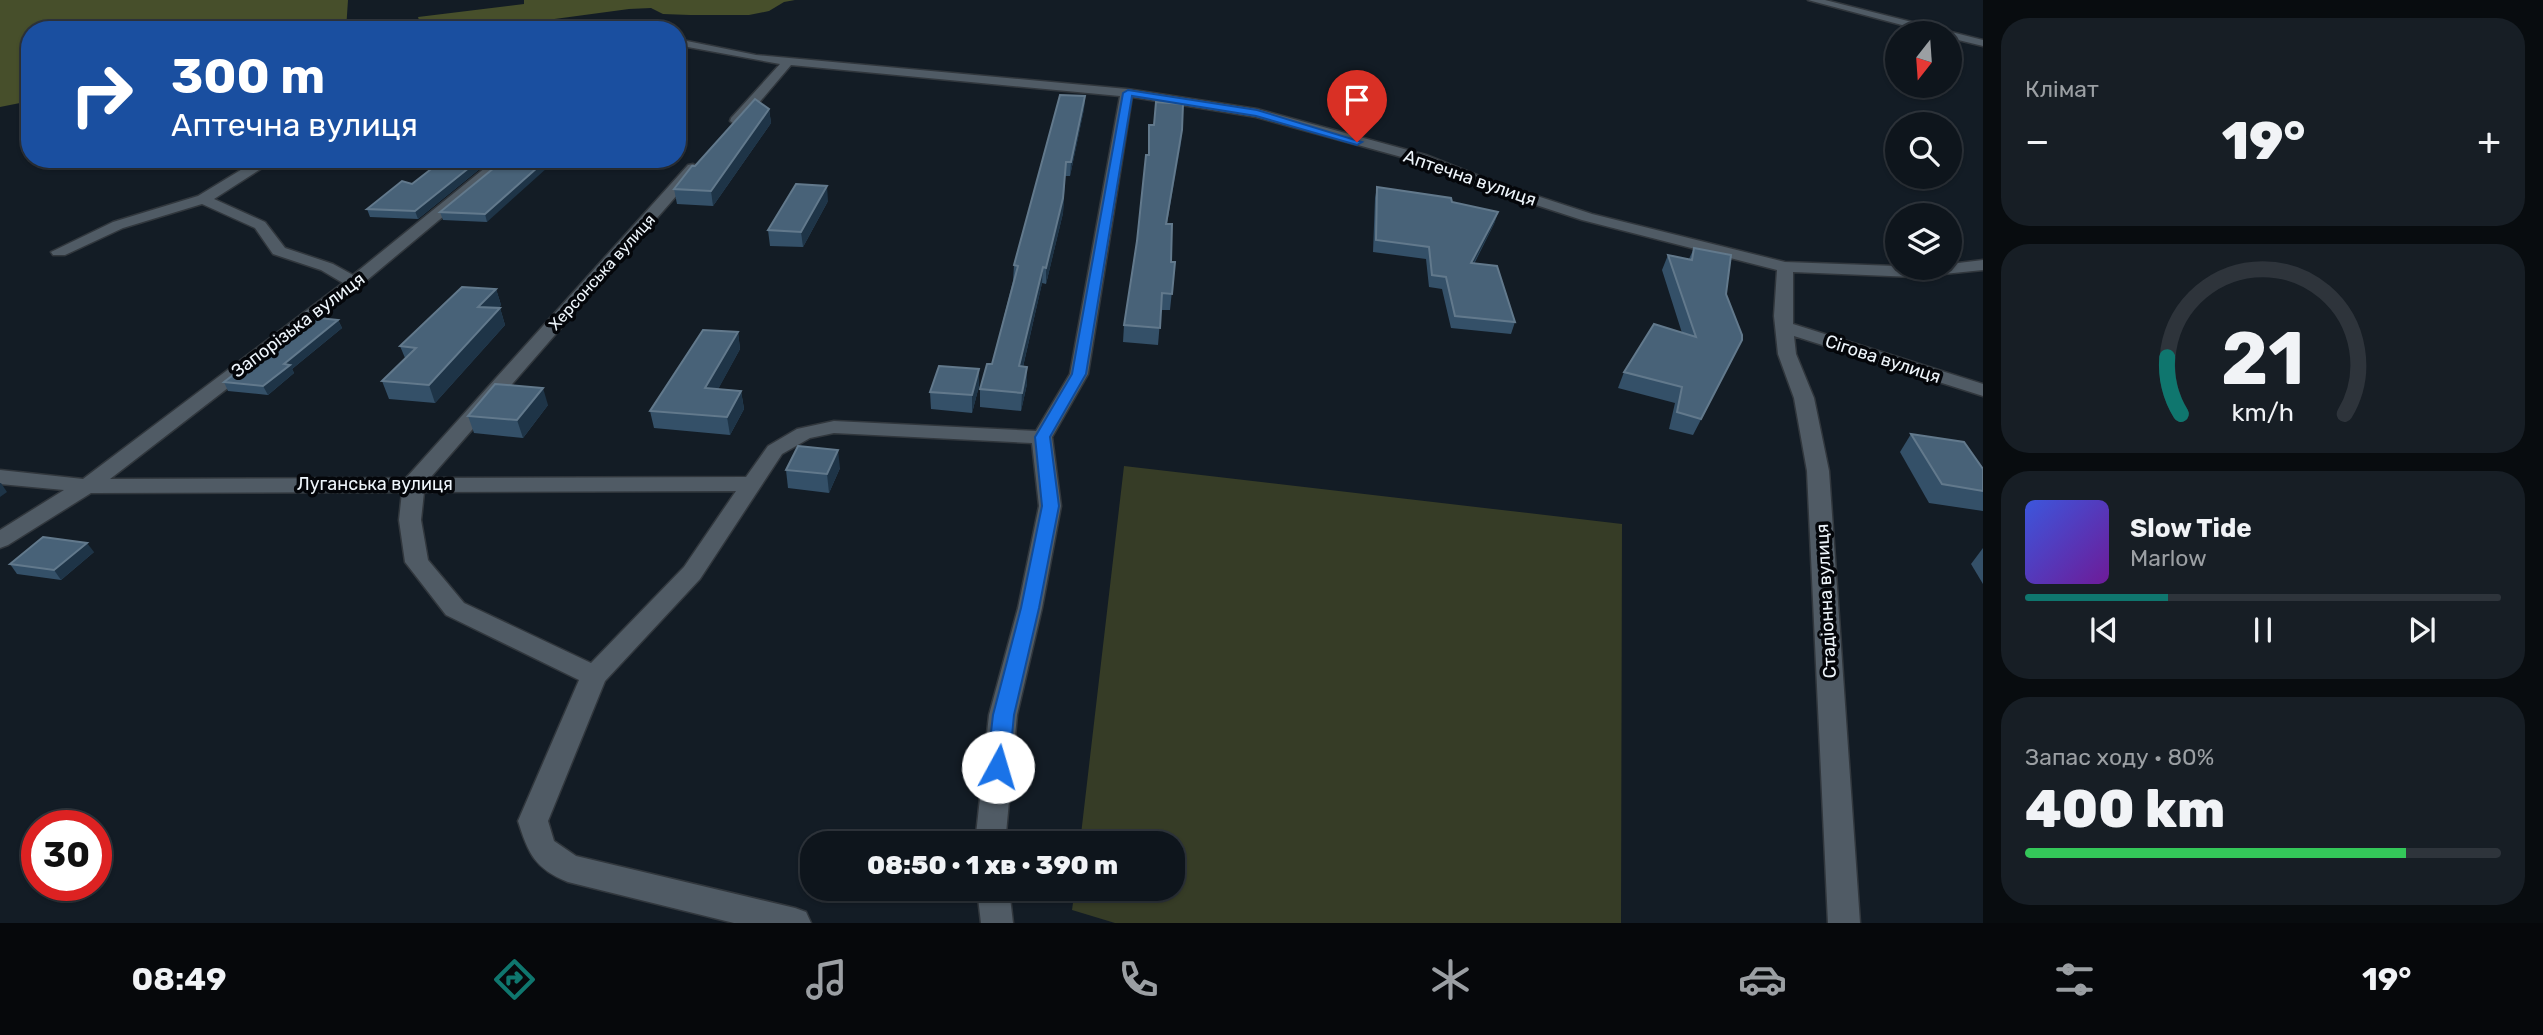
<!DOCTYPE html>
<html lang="uk">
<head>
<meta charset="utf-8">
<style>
  :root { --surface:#0e151c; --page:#171e25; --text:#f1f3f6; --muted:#9b9fa3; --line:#2e343b; --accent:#0f766e }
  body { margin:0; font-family:Rubik,sans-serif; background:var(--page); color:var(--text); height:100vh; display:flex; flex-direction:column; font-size:26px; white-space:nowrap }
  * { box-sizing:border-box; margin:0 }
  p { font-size:23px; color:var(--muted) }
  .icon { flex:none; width:38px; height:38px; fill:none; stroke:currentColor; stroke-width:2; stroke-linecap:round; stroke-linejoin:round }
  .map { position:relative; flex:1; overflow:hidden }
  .side { display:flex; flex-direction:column; gap:18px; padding:18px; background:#080c0f; width:560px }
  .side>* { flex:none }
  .top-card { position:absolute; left:21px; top:21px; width:665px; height:147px; border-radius:28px; box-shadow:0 2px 5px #0004,0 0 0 2px var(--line); background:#1a4fa0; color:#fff; overflow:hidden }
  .needle { width:46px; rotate:197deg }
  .tools { position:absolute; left:1885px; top:21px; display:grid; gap:14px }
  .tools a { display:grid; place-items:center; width:77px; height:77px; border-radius:50%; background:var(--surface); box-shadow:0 2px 5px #0004,0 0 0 2px var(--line); font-size:35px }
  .speed { position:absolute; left:21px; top:810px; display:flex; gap:14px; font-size:35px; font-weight:700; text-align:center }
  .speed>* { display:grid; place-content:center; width:91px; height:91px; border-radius:50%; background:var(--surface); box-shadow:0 2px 5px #0004,0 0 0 2px var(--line); line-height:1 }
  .speed .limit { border:10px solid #d22; background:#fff; color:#111 }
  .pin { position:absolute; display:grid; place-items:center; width:60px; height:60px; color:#fff; margin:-72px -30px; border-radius:50% 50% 50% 0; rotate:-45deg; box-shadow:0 0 7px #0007 }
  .pin .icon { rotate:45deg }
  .me { position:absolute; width:77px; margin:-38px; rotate:6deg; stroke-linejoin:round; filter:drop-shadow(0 0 5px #0008) }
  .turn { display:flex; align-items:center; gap:24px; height:147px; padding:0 35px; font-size:32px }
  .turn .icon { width:91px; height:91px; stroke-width:2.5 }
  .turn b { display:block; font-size:49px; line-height:60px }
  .big { font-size:52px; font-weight:800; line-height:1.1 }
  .side .tile { flex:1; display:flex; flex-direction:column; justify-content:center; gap:10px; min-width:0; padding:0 24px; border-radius:28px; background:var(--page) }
  .side .dial { align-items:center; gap:0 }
  .dial svg { height:182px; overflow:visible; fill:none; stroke:var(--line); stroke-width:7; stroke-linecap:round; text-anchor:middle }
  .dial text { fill:var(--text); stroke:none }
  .song { display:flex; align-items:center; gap:21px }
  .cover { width:84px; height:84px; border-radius:10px; background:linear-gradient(135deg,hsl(230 70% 55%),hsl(280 70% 35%)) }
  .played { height:7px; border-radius:4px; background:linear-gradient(90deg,var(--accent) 30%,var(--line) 30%) }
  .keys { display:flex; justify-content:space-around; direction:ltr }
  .heat { display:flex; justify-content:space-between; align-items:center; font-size:38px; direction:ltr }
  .charge { height:10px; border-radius:5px; background:linear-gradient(90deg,#34c759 80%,var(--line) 0) }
  .trip { position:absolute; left:800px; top:831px; width:385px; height:70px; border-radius:28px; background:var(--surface); box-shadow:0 2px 5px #0004,0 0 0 2px var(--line); font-weight:800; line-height:70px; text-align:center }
  .dock { display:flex; height:112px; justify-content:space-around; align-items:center; background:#06080b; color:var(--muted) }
  .dock .icon { width:49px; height:49px }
  .dock .current { color:var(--accent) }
  .dock b { font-size:32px; color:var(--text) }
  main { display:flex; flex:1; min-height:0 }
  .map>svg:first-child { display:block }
  .green { fill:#363c26 }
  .water { fill:#474f2b }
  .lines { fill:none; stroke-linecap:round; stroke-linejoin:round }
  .minor-casing { stroke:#31373d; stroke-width:3 }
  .minor { fill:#505b65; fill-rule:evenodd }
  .wall { fill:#345068 }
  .shaded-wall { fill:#1e3447 }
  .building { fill:#486278; stroke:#62798c; stroke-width:2 }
  .route { fill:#1a73e8; stroke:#114b97; stroke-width:2 }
  .labels { text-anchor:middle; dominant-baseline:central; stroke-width:7; stroke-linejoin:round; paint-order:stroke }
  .far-street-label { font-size:16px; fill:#eef5fb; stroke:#04060a }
  .street-label { font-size:18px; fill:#eef5fb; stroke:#04060a }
</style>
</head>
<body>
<main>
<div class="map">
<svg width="1983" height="923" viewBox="0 0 1983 923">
  <rect width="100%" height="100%" fill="#131c25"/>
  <path class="green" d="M1124,466l498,58 -1,399h-506l-43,-13 3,-21h97v-45l-92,-1z"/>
  <g class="water">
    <path d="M0,0h348l-2,30h-316v71l-30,6z"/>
    <path d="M524,0h271l-11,2 -15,9 -20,4h-59l-27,-1 -12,-6 -22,1 -157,21h-50l-4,-13 106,-13z"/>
  </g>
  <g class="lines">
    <g class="minor-casing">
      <g id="minor">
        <path d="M1808,0h17l158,40v6l-33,-8v-5h-18z"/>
        <path d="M677,39l79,16 371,34 130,20 169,46 71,28 95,31 193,48 165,6v-4l33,-4v10l-69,7 -121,-5v52l190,60v12l-189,-60 2,18 18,44 15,73 31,452h-32l-21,-452 -13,-73 -16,-44 -4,-38 3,-46 -195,-50 -95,-31 -71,-28 -160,-44 -124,-20 -44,277 -36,63 9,69 -19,102 -25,107 -12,129h-30l14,-129 29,-107 21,-102 -7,-63 -198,-10 -24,5 -28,16 -82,125 -95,102 -57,140 6,20 22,15 219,52 11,4 5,11h-77l-166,-41c-33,-13 -40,-29 -50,-61l61,-141 -133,-65 -41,-53 -6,-42 3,-28 -311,1 -83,52 -8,3v-18l64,-40 -64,-6v-14l83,9 260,-196 -22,-13 -48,-16 -18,-26 -53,-24 -79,24 -58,27h-12l-2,-3 62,-30 85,-26 61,-37h17l-62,40 51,23 20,26 48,16 20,11 143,-116h16l-152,127 -250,193 296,-1 282,-313 5,-1 7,4 -2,3 -268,307 316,-1 22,-31 29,-17 37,-8 202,10 34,-57 50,-278 -329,-31 -50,59 -5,1 -6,-4 1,-3 49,-54 -103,-19zM736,491l-52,76 -93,96 -127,-60 -36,-43 -7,-40 3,-28z"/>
        <path d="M977,889h32l4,34h-32z"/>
      </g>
    </g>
    <use href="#minor" class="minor"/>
  </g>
  <g class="wall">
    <path d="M1085,96l-1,13 -14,67h-5l-2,37 -17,71 -4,-1 -19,84h4v17l-6,27 -41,-4v-18l12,-25 21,-83 1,-16z"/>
    <path d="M769,109l2,14 -58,83 -36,-2 -3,-15 21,-23z"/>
    <path d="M1149,125l33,5 -15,94 4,38h4l-5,48h-9l-3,35 -35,-3 1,-17 13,-84 11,-86z"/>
    <path d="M444,159h48l-74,60 -48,-2 -3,-8 45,-25z"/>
    <path d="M505,159l-18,63 -44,-2 -3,-8z"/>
    <path d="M1377,187l121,25 -4,12 -20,40 41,58 -4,12 -60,-6 -9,-39 -13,-2 -3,-28 -53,-7 2,-54z"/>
    <path d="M828,201l-25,46 -33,-1 -2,-16z"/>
    <path d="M1694,248l32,46 8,62 -41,79 -24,-6 6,-26 -57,-15 6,-16 58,-39 -20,-63 6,-15 21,4z"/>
    <path d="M496,289l5,16 -3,3h2l5,17 -70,78 -46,-4 -7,-18 23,-23 -5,-12z"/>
    <path d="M338,320l4,8 -50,41 2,4 -26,22 -40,-4 -4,-9z"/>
    <path d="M738,332l2,17 -22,40 23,2 3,18 -14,26 -76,-7 -4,-17z"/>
    <path d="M979,369v17l-7,27 -41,-4 -1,-17z"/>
    <path d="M548,405l-25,33 -49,-5 -6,-17z"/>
    <path d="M1911,434l72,35v42l-54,-8 -29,-51z"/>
    <path d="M840,468l-11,25 -41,-5 -2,-18z"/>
    <path d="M1983,548v36l-12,-20z"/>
    <path d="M94,552l-33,28 -44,-6 -7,-10z"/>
  </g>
  <g class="shaded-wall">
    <path d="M1085,96l-1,13 -14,67 1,-14z"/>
    <path d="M769,109l2,14 -58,83 -2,-15z"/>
    <path d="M1182,130l-1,14 -17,95 2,-15z"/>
    <path d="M480,159h12l-74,60 -3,-8z"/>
    <path d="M547,159h10l-70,63 -2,-8z"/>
    <path d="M1066,162l-3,51 -17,71v-16z"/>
    <path d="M827,186l1,15 -25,46 -2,-15z"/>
    <path d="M1498,212l-4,12 -27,52 4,-13z"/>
    <path d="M1043,267l-1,16 -23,101v-18z"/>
    <path d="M496,289l5,16 -17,18 -6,-16z"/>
    <path d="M500,308l5,17 -70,78 -6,-18z"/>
    <path d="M338,320l4,8 -50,41 2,4 -26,22 -5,-9 21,-22z"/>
    <path d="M738,332l2,17 -31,57 -4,-18z"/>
    <path d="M1027,367v17l-6,27 1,-18z"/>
    <path d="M979,369v17l-7,27v-18z"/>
    <path d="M543,388l5,17 -25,33 -6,-18z"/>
    <path d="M741,391l3,18 -14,26 -3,-18z"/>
    <path d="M838,450l2,18 -11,25 -2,-19z"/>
    <path d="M0,483h1l6,9 -7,5z"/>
    <path d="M87,543l7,9 -33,28 -7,-10z"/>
  </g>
  <g class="building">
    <path d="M1060,95l25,1 -14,66h-5l-3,36 -17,70 -3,-1 -24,99 8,1 -5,26 -42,-4 7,-25h5l26,-98 -4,-1z"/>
    <path d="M755,99l14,10 -58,82 -37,-2 18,-23h3z"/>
    <path d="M1156,102l27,2 -1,26 -16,94h6l-1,38h4l-3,32 -10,-1 -2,35 -36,-3 13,-84 9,-86h3v-30h5z"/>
    <path d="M444,159h36l-65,52 -48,-2 35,-28 10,3z"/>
    <path d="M505,159h42l-62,55 -45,-2z"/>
    <path d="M796,184l31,2 -26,46 -33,-2z"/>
    <path d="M1377,187l74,11 1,4 46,10 -27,51 26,3 18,56 -60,-6 -9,-39 -14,-2 -3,-28 -53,-7z"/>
    <path d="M1694,248l37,7 -5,39 16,41v5l-41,79 -24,-7 5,-25 -58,-15 30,-48 42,13 -28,-82 24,5z"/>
    <path d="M462,287l34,2 -18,18 22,1 -71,77 -47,-4 34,-33 -16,-2z"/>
    <path d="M309,317l29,3 -54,44 6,1 -27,21 -39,-4z"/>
    <path d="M703,330l35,2 -33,56 36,3 -14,26 -77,-6z"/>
    <path d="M939,366l40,3 -7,26 -42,-3z"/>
    <path d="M495,384l48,4 -26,32 -49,-4z"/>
    <path d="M1911,434l53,8 19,27v22l-41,-7z"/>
    <path d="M798,446l40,4 -11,24 -41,-4z"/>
    <path d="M43,537l44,6 -33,27 -44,-6z"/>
  </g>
  <path class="route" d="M1128,90l129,20 105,32 -5,3 -101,-29 -124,-20 -46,278 -36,63 9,69 -20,102 -25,107 -5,52 -3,6 -8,3 -7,-3 -4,-6 6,-52 28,-107 21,-102 -7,-69 37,-63 51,-281z"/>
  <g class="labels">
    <g class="far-street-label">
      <text transform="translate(602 272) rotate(-48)">Херсонська вулиця</text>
    </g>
    <g class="street-label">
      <text transform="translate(1470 178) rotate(19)">Аптечна вулиця</text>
      <text transform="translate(298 325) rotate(-37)">Запорізька вулиця</text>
      <text transform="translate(1883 359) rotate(18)">Сігова вулиця</text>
      <text x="375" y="484">Луганська вулиця</text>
      <text transform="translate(1826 601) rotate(-93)">Стадіонна вулиця</text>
    </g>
  </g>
</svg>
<div class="tools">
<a><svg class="needle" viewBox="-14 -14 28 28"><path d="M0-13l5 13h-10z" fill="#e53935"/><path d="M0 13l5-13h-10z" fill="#9b9fa3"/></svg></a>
<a><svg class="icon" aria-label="search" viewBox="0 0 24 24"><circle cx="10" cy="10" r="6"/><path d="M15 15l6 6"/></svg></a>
<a><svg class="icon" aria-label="layers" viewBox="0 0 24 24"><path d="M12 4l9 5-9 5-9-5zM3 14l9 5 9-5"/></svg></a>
</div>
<div class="speed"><div class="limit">30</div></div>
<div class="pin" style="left:1357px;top:142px;background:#d93025"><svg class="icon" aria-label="arrive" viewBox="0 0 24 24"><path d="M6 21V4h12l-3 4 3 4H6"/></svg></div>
<svg class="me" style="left:998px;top:767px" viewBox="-20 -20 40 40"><circle r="19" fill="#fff"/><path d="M0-13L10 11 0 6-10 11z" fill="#1a73e8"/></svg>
<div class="trip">08:50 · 1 хв · 390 m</div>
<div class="top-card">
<div class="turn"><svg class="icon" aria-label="right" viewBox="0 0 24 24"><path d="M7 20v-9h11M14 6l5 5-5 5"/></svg><div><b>300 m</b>Аптечна вулиця</div></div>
</div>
</div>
<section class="side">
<div class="tile"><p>Клімат</p>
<div class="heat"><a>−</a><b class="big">19°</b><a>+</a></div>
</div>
<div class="tile dial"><svg viewBox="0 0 100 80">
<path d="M14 69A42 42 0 1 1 86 69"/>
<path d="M14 69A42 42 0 0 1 8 44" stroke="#0f766e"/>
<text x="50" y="56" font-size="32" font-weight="700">21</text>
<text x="50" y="72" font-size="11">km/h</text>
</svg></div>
<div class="tile">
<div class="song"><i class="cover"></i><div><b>Slow Tide</b><p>Marlow</p></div></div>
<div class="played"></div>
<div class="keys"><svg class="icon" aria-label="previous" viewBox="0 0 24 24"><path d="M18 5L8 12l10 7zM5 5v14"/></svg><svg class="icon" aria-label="pause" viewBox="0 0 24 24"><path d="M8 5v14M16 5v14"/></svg><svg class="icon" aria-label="next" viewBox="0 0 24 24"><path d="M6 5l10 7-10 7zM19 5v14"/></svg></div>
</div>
<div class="tile"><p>Запас ходу · 80%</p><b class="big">400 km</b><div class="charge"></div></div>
</section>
</main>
<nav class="dock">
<b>08:49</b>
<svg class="icon current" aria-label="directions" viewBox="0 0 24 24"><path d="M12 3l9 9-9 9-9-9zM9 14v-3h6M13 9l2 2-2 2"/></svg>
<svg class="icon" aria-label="music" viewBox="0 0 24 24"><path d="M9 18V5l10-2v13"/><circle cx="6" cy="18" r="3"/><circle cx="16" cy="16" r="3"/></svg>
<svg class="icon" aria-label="phone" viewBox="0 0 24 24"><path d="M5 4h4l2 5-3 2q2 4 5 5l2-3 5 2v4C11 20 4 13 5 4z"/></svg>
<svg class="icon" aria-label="climate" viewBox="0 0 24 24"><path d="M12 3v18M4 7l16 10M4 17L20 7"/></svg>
<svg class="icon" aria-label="car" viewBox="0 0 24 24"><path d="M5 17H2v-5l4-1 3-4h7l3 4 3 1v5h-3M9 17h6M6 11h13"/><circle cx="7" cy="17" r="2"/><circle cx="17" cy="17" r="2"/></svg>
<svg class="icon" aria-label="filters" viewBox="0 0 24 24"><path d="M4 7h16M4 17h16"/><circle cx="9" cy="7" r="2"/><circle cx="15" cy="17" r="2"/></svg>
<b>19°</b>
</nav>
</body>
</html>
